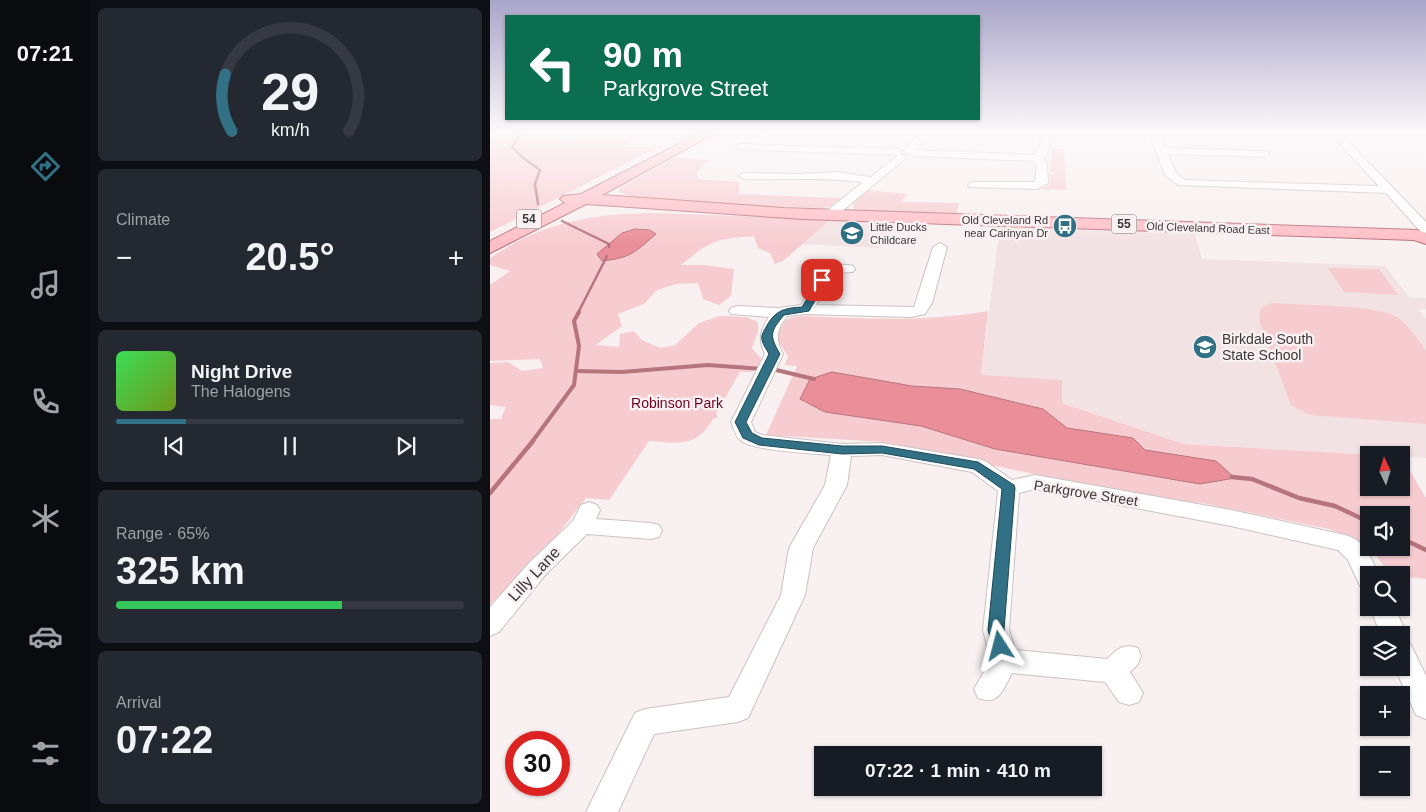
<!DOCTYPE html>
<html lang="en">
<head>
<meta charset="utf-8">
<style>
  :root { --surface:#171b24; --page:#242831; --text:#f1f3f6; --muted:#9ea1a6; --line:#363941; --accent:#317085 }
  body { margin:0; font-family:Arial,sans-serif; background:var(--page); color:var(--text); height:100vh; display:flex; flex-direction:column; font-size:19px; white-space:nowrap }
  * { box-sizing:border-box; margin:0 }
  p { font-size:16px; color:var(--muted) }
  .icon { flex:none; width:28px; height:28px; fill:none; stroke:currentColor; stroke-width:2; stroke-linecap:round; stroke-linejoin:round }
  .map { position:relative; flex:1; overflow:hidden }
  .sheet { display:flex; flex-direction:column; gap:8px; padding:8px; background:#0d0f14; width:400px }
  .sheet>* { flex:none }
  .hud { position:absolute; left:15px; top:15px; width:475px; height:105px; border-radius:0px; box-shadow:0 1px 4px #0004; background:#0b6e4f; color:#fff; overflow:hidden }
  .needle { width:32px; rotate:356deg }
  .controls { position:absolute; left:870px; top:446px; display:grid; gap:10px }
  .controls a { display:grid; place-items:center; width:50px; height:50px; border-radius:0px; background:var(--surface); box-shadow:0 1px 4px #0004; font-size:25px }
  .speed { position:absolute; left:15px; top:731px; display:flex; gap:10px; font-size:25px; font-weight:700; text-align:center }
  .speed>* { display:grid; place-content:center; width:65px; height:65px; border-radius:50%; background:var(--surface); box-shadow:0 1px 4px #0004; line-height:1 }
  .speed .limit { border:8px solid #d22; background:#fff; color:#111 }
  .pin { position:absolute; display:grid; place-items:center; width:42px; height:42px; color:#fff; margin:-21px; border-radius:10px; box-shadow:0 2px 8px #0006 }
  .me { position:absolute; width:55px; margin:-28px; rotate:351deg; stroke-linejoin:round; filter:drop-shadow(0 0 4px #0008) }
  .turn { display:flex; align-items:center; gap:18px; height:105px; padding:0 15px; font-size:22px }
  .turn .icon { width:65px; height:65px; stroke-width:2.5 }
  .turn b { display:block; font-size:35px; line-height:42px }
  .big { font-size:38px; font-weight:800; line-height:1.1 }
  .sheet .tile { flex:1; display:flex; flex-direction:column; justify-content:center; gap:8px; min-width:0; padding:0 18px; border-radius:8px; background:var(--page) }
  .sheet .dial { align-items:center; gap:0 }
  .dial svg { height:130px; overflow:visible; fill:none; stroke:var(--line); stroke-width:7; stroke-linecap:round; text-anchor:middle }
  .dial text { fill:var(--text); stroke:none }
  .song { display:flex; align-items:center; gap:15px }
  .cover { width:60px; height:60px; border-radius:8px; background:linear-gradient(135deg,hsl(130 70% 55%),hsl(80 70% 35%)) }
  .played { height:5px; border-radius:2px; background:linear-gradient(90deg,var(--accent) 20%,var(--line) 20%) }
  .keys { display:flex; justify-content:space-around; direction:ltr }
  .heat { display:flex; justify-content:space-between; align-items:center; font-size:28px; direction:ltr }
  .charge { height:8px; border-radius:4px; background:linear-gradient(90deg,#34c759 65%,var(--line) 0) }
  .trip { position:absolute; left:324px; top:746px; width:288px; height:50px; border-radius:0px; background:var(--surface); box-shadow:0 1px 4px #0004; font-weight:800; line-height:50px; text-align:center }
  main { display:flex; flex:1; min-height:0 }
  .tabs { display:flex; flex-direction:column; width:90px; justify-content:space-around; align-items:center; background:#090b0e; color:var(--muted) }
  .tabs .icon { width:35px; height:35px }
  .tabs .selected { color:var(--accent) }
  .tabs b { font-size:22px; color:var(--text) }
  .map>svg:first-child { display:block }
  .built { fill:#f3e2e3 }
  .green { fill:#f7ccd0; fill-rule:evenodd }
  .water { fill:#ea8f99; stroke:#b6757c }
  .lines { fill:none; stroke-linecap:round; stroke-linejoin:round }
  .stream-far2 { stroke:#b6757c; stroke-width:2.5 }
  .stream-far1 { stroke:#b6757c; stroke-width:4 }
  .stream { stroke:#b6757c; stroke-width:4.5 }
  .minor-casing { stroke:#cac2c3; stroke-width:2 }
  .major-casing { stroke:#ba727b; stroke-width:2 }
  .minor { fill:#fff; fill-rule:evenodd }
  .major { fill:#febec5; fill-rule:evenodd }
  .route { fill:#317085; stroke:#204956 }
  .labels { text-anchor:middle; dominant-baseline:central; stroke-width:5; stroke-linejoin:round; paint-order:stroke }
  .far-poi-label { font-size:11px; fill:#3c3839; stroke:#f8f0f1; text-anchor:end }
  .far-street-label { font-size:11px; fill:#3c3839; stroke:#f8f0f1 }
  .shield { fill:#f8f0f1; stroke:#746f70; stroke-width:1 }
  .shield-label { font-size:12px; font-weight:bold; fill:#3c3839 }
  .poi-label { font-size:14px; fill:#3c3839; stroke:#f8f0f1; text-anchor:start }
  .park-label { font-size:14px; fill:#700024; stroke:#f8f0f1 }
  .street-label { font-size:14px; fill:#3c3839; stroke:#f8f0f1 }
  .near-street-label { font-size:16px; fill:#3c3839; stroke:#f8f0f1 }
</style>
</head>
<body>
<main>
<nav class="tabs">
<b>07:21</b>
<svg class="icon selected" aria-label="directions" viewBox="0 0 24 24"><path d="M12 3l9 9-9 9-9-9zM9 14v-3h6M13 9l2 2-2 2"/></svg>
<svg class="icon" aria-label="music" viewBox="0 0 24 24"><path d="M9 18V5l10-2v13"/><circle cx="6" cy="18" r="3"/><circle cx="16" cy="16" r="3"/></svg>
<svg class="icon" aria-label="phone" viewBox="0 0 24 24"><path d="M5 4h4l2 5-3 2q2 4 5 5l2-3 5 2v4C11 20 4 13 5 4z"/></svg>
<svg class="icon" aria-label="climate" viewBox="0 0 24 24"><path d="M12 3v18M4 7l16 10M4 17L20 7"/></svg>
<svg class="icon" aria-label="car" viewBox="0 0 24 24"><path d="M5 17H2v-5l4-1 3-4h7l3 4 3 1v5h-3M9 17h6M6 11h13"/><circle cx="7" cy="17" r="2"/><circle cx="17" cy="17" r="2"/></svg>
<svg class="icon" aria-label="filters" viewBox="0 0 24 24"><path d="M4 7h16M4 17h16"/><circle cx="9" cy="7" r="2"/><circle cx="15" cy="17" r="2"/></svg>
</nav>
<section class="sheet">
<div class="tile dial"><svg viewBox="0 0 100 80">
<path d="M14 69A42 42 0 1 1 86 69"/>
<path d="M14 69A42 42 0 0 1 10 34" stroke="#317085"/>
<text x="50" y="56" font-size="32" font-weight="700">29</text>
<text x="50" y="72" font-size="11">km/h</text>
</svg></div>
<div class="tile"><p>Climate</p>
<div class="heat"><a>−</a><b class="big">20.5°</b><a>+</a></div>
</div>
<div class="tile">
<div class="song"><i class="cover"></i><div><b>Night Drive</b><p>The Halogens</p></div></div>
<div class="played"></div>
<div class="keys"><svg class="icon" aria-label="previous" viewBox="0 0 24 24"><path d="M18 5L8 12l10 7zM5 5v14"/></svg><svg class="icon" aria-label="pause" viewBox="0 0 24 24"><path d="M8 5v14M16 5v14"/></svg><svg class="icon" aria-label="next" viewBox="0 0 24 24"><path d="M6 5l10 7-10 7zM19 5v14"/></svg></div>
</div>
<div class="tile"><p>Range · 65%</p><b class="big">325 km</b><div class="charge"></div></div>
<div class="tile"><p>Arrival</p><b class="big">07:22</b></div>
</section>
<div class="map">
<svg width="936" height="812" viewBox="0 0 936 812">
  <rect width="100%" height="100%" fill="#f8f0f1"/>
  <g class="built">
    <path d="M341,219l62,2 -11,27 -79,-4z"/>
    <path d="M510,225l31,1 9,3 150,5 4,-2 8,27 183,7 24,31 17,1v11h-8l8,10v139l-242,-14 -203,-69z"/>
  </g>
  <g class="green">
    <path d="M0,131h65l-3,2 22,8 22,-7 35,7 -11,6h39l-169,85z"/>
    <path d="M562,149h12l2,41 -26,-1 10,-4v-11h6v-2h-6z"/>
    <path d="M185,158l34,2 -12,11 1,8 41,3v12l103,4 -12,9 -9,1 -75,-3 -112,-8 -15,-5v-4z"/>
    <path d="M374,190l43,4 -6,8 58,1 -3,14 -35,-1 -67,-7 -2,-11z"/>
    <path d="M159,213l182,6 -48,42 -8,3 -5,-11 -12,-5 -4,-12c-40,3 -42,4 -73,29h23l30,4 -3,27 -12,9 -16,-6 -5,-16 -21,1 -20,6 -13,14 -26,10 4,12 -26,19 23,2 1,-13 14,-3 8,9 18,8 15,-3 24,-22 20,-7 27,1 12,5v10l-6,16 11,13 -11,11h-12l-24,42 2,3 -5,2c-17,29 -34,24 -64,22l-40,59 -23,-2 -28,36 -68,71v-186h11l5,-12 -16,-2v-42l18,-1 14,9 21,-3 -3,-9 -50,2v-76l20,-14 -20,-6v-7c54,-36 96,-43 159,-45z"/>
    <path d="M838,268l51,1 19,26 -54,-3z"/>
    <path d="M782,303c26,2 103,2 123,13 10,5 25,25 31,35v73l-116,-9 -19,-10 -31,-82 -1,-9 3,-7z"/>
    <path d="M498,311l-7,64 81,5v23l122,41 191,11h-6v33h32l1,-31 24,41v81l-38,-4c-10,-26 -34,-37 -59,-46l-132,-27 2,8 -314,-68 -119,-7 31,-69 -12,-1 3,-9 -12,-18c10,-17 5,-21 28,-22 62,3 123,6 184,-5zM879,515h32v33h-32z"/>
  </g>
  <g class="water">
    <path d="M145,229l15,1 6,4c-21,18 -25,24 -54,27l-5,-7 25,-21z"/>
    <path d="M342,372l80,14 48,3 83,20 24,19 66,10 12,12 71,11 19,17 -35,6 -205,-35 -74,-23 -96,-14 -25,-13 10,-20z"/>
  </g>
  <g class="lines">
    <g class="stream-far2">
      <path d="M32,131l-10,16 11,11 17,12 -5,14 3,20"/>
      <path d="M72,221l47,23v3"/>
      <path d="M88,313l29,-57"/>
    </g>
    <g class="stream-far1">
      <path d="M282,369l42,10"/>
      <path d="M86,371l46,1 86,-7 55,4"/>
      <path d="M42,442l42,-57 5,-39 -5,-25 5,-9"/>
    </g>
    <g class="stream">
      <path d="M742,477l20,2 47,19 36,8 34,16"/>
      <path d="M0,493l43,-52"/>
      <path d="M911,538l25,12"/>
    </g>
    <g class="minor-casing">
      <g id="minor">
        <path d="M117,131h10v1l-5,3 -3,-1z"/>
        <path d="M432,131h10l-16,19 118,5 7,-12 -4,-12h10c3,9 4,20 -4,28l4,4 1,20 -11,6 -67,-2 -2,-2 2,-2 4,-1h61l2,-18 -5,-3 -116,-5 -11,-3 -1,-2 1,-2z"/>
        <path d="M838,131h10l88,91v11l-5,-1 -35,-39 -208,-8 -13,-10 -14,-37 5,-3 4,1 5,12 100,3 5,3 -5,3 -97,-3 8,19 9,7 194,6z"/>
        <path d="M250,144l157,5 4,1v4l6,3 -71,59 -4,1 -6,-4 2,-3 35,-28c-39,-5 -79,-2 -119,-3l-6,-3 6,-3 56,1 36,-2 35,5 27,-22 -162,-6 -1,-2z"/>
        <path d="M450,243l7,4 -15,56 -7,11 -14,3 -105,-3 -19,2c-11,14 -12,23 -4,38l-32,68 4,10 7,3 80,9 40,-1 96,16 7,2 27,19 23,-5 196,35 114,25c20,5 26,23 34,40h-10v13l-9,-2 -12,-26 -10,-10 -107,-24 -196,-37 -16,4 -10,137 6,20 92,9c11,-10 16,-16 31,-11l3,8 -3,8 -8,8 13,21 -4,9 -10,3 -10,-3 -14,-20 -93,-9c-9,16 -12,33 -34,25l-4,-9 17,-29 -8,-30 15,-139 -26,-19 -90,-17 -31,1 -4,29 -34,63 -8,47 -57,123 -10,4 -84,12 -36,78h-32l49,-99 10,-4 84,-12 52,-102 8,-47 36,-63 6,-30c-18,-2 -80,-4 -91,-15 -5,-4 -6,-13 -9,-18l34,-68c-7,-15 -5,-23 4,-37l-38,-3 -2,-3 2,-3 6,-2 41,2 23,-3 19,-33 -16,-2 -2,-3 2,-3 5,-1 39,2 5,1 2,3 -2,3 -19,1 -18,32 98,2 19,-60z"/>
        <path d="M99,502l8,3 3,5 -4,9 55,4 8,2 3,6 -3,6 -8,2 -64,-5 -41,40 -47,58 -9,4v-29l40,-45 43,-41 8,-16z"/>
        <path d="M880,608h25l12,27 -3,6 6,2 16,33v43l-10,-4 -21,-47h6v-33h-20z"/>
      </g>
    </g>
    <g class="major-casing">
      <path id="major" d="M214,131h15l-117,64 182,13 633,22 9,3v11l-12,-4 -611,-21 -217,-15 -96,49v-12l75,-38 -5,-4 3,-3 18,-2z"/>
    </g>
    <use href="#minor" class="minor"/>
    <use href="#major" class="major"/>
  </g>
  <linearGradient id="sky" x2="0" y2="1"><stop stop-color="#a9a5c8"/><stop offset="0.54" stop-color="#fcf8f9"/><stop offset="1" stop-color="#fcf8f9" stop-opacity="0"/></linearGradient>
  <rect width="936" height="244" fill="url(#sky)"/>
  <path class="route" d="M332,277l5,3 -18,31 -25,4c-14,17 -15,20 -4,39l-34,68 6,11 10,5 80,8h40l96,16 36,23 1,3 -11,142 4,16 -2,4 -6,2 -6,-2 -6,-20 14,-141 -28,-20 -92,-16 -40,1 -83,-9 -16,-7 -8,-16 34,-68c-2,-4 -6,-9 -7,-14 -1,-4 1,-8 3,-11 9,-18 18,-21 37,-22l16,-27z"/>
  <defs>
    <g id="bus-disc" transform="scale(1.25)"><circle r="9.5" fill="#317085" stroke="#f8f0f1"/><path d="M-5-6H5V4H4V6H2V4H-2V6H-4V4H-5ZM-3.5-4V0h7V-4ZM-3.5 1.2v1.5H-2V1.2ZM2 1.2v1.5H3.5V1.2Z" fill="#fff"/></g>
    <g id="school-disc" transform="scale(1.25)"><circle r="9.5" fill="#317085" stroke="#f8f0f1"/><path d="M0-5L7-2L0 1L-7-2ZM-4 1L0 2.5L4 1V4Q0 6-4 4Z" fill="#fff"/></g>
  </defs>
  <g fill-rule="evenodd">
    <use href="#bus-disc" x="575" y="226"/>
    <use href="#school-disc" x="362" y="233"/>
    <use href="#school-disc" x="715" y="347"/>
  </g>
  <g class="labels">
    <g class="far-poi-label">
      <text x="558" y="220">Old Cleveland Rd<tspan x="558" dy="13">near Carinyan Dr</tspan></text>
      <text x="380" y="227" text-anchor="start">Little Ducks<tspan x="380" dy="13">Childcare</tspan></text>
    </g>
    <g class="far-street-label">
      <text transform="translate(718 228) rotate(2)">Old Cleveland Road East</text>
    </g>
    <g class="shield">
      <rect x="26.5" y="209.5" width="25" height="19" rx="4"/>
      <rect x="621.5" y="214.5" width="25" height="19" rx="4"/>
    </g>
    <g class="shield-label">
      <text x="39" y="219">54</text>
      <text x="634" y="224">55</text>
    </g>
    <g class="poi-label">
      <text x="732" y="339">Birkdale South<tspan x="732" dy="16">State School</tspan></text>
    </g>
    <g class="park-label">
      <text x="187" y="403">Robinson Park</text>
    </g>
    <g class="street-label">
      <text transform="translate(596 493) rotate(9)">Parkgrove Street</text>
    </g>
    <g class="near-street-label">
      <text transform="translate(44 574) rotate(-47)">Lilly Lane</text>
    </g>
  </g>
</svg>
<div class="controls">
<a><svg class="needle" viewBox="-14 -14 28 28"><path d="M0-13l5 13h-10z" fill="#e53935"/><path d="M0 13l5-13h-10z" fill="#9ea1a6"/></svg></a>
<a><svg class="icon" aria-label="sound" viewBox="0 0 24 24"><path d="M4 9h4l5-4v14l-5-4H4zM17 9q2 3 0 6"/></svg></a>
<a><svg class="icon" aria-label="search" viewBox="0 0 24 24"><circle cx="10" cy="10" r="6"/><path d="M15 15l6 6"/></svg></a>
<a><svg class="icon" aria-label="layers" viewBox="0 0 24 24"><path d="M12 4l9 5-9 5-9-5zM3 14l9 5 9-5"/></svg></a>
<a>+</a>
<a>−</a>
</div>
<div class="speed"><div class="limit">30</div></div>
<div class="pin" style="left:332px;top:280px;background:#d93025"><svg class="icon" aria-label="arrive" viewBox="0 0 24 24"><path d="M6 21V4h12l-3 4 3 4H6"/></svg></div>
<svg class="me" style="left:510px;top:646px" viewBox="-20 -20 40 40"><path d="M0-17L14 15 0 8-14 15z" fill="#317085" stroke="#fff" stroke-width="4"/></svg>
<div class="trip">07:22 · 1 min · 410 m</div>
<div class="hud">
<div class="turn"><svg class="icon" aria-label="left" viewBox="0 0 24 24"><path d="M17 20v-9H6M10 6l-5 5 5 5"/></svg><div><b>90 m</b>Parkgrove Street</div></div>
</div>
</div>
</main>
</body>
</html>
